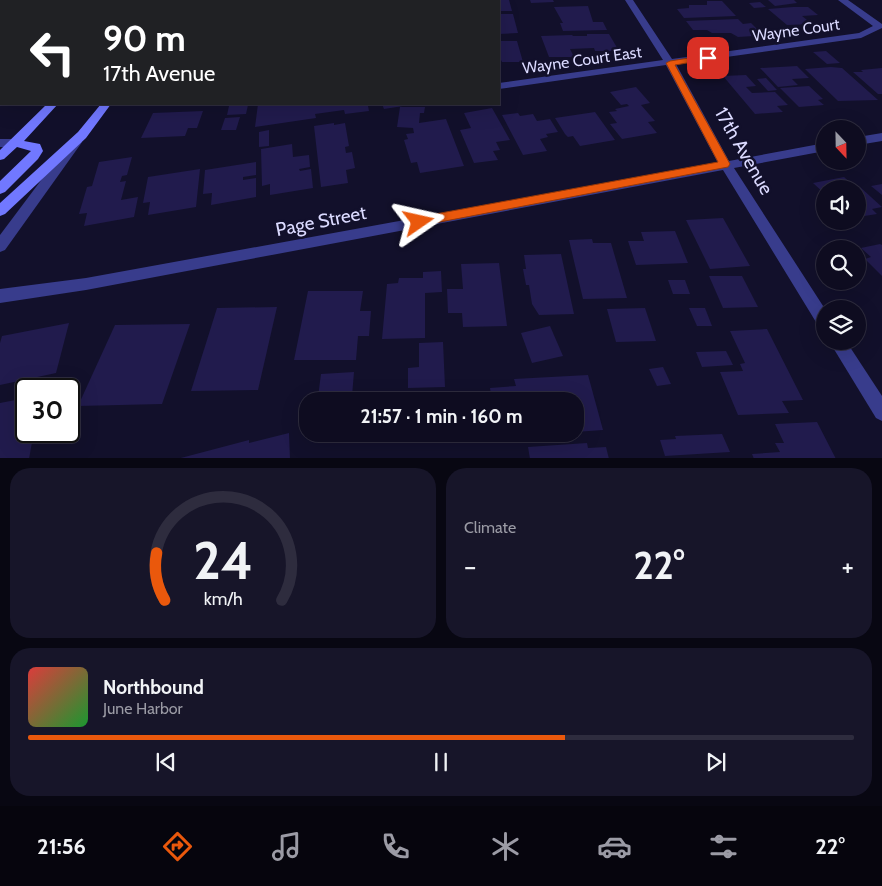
<!DOCTYPE html>
<html lang="en">
<head>
<meta charset="utf-8">
<style>
  :root { --surface:#0e0c20; --page:#171529; --text:#f1f3f6; --muted:#9b9ba5; --line:#2e2c3e; --accent:#ea580c }
  body { margin:0; font-family:Cabin,sans-serif; background:var(--page); color:var(--text); height:100vh; display:flex; flex-direction:column; font-size:19px; white-space:nowrap }
  * { box-sizing:border-box; margin:0 }
  p { font-size:16px; color:var(--muted) }
  .icon { flex:none; width:28px; height:28px; fill:none; stroke:currentColor; stroke-width:2; stroke-linecap:round; stroke-linejoin:round }
  .map { position:relative; height:458px; overflow:hidden }
  .sheet { display:flex; flex-direction:column; gap:10px; padding:10px; background:#080712; flex:1 }
  .sheet>* { flex:none }
  .hud { position:absolute; left:0px; top:0px; width:500px; height:105px; box-shadow:0 5px 20px #0002,0 0 0 1px var(--line); background:#202124; color:#fff; overflow:hidden }
  .needle { width:32px; rotate:158deg }
  .buttons { position:absolute; left:816px; top:120px; display:grid; gap:10px }
  .buttons a { display:grid; place-items:center; width:50px; height:50px; border-radius:50%; background:var(--surface); box-shadow:0 5px 20px #0002,0 0 0 1px var(--line); font-size:25px }
  .speed { position:absolute; left:15px; top:378px; display:flex; gap:10px; font-size:25px; font-weight:700; text-align:center }
  .speed>* { display:grid; place-content:center; width:65px; height:65px; border-radius:50%; background:var(--surface); box-shadow:0 5px 20px #0002,0 0 0 1px var(--line); line-height:1 }
  .speed .limit { border:2px solid #111; border-radius:8px; background:#fff; color:#111 }
  .pin { position:absolute; display:grid; place-items:center; width:42px; height:42px; color:#fff; margin:-21px; border-radius:10px; box-shadow:0 2px 8px #0006 }
  .me { position:absolute; width:55px; margin:-28px; rotate:79deg; stroke-linejoin:round; filter:drop-shadow(0 0 4px #0008) }
  .turn { display:flex; align-items:center; gap:18px; height:105px; padding:0 20px; font-size:22px }
  .turn .icon { width:65px; height:65px; stroke-width:2.5 }
  .turn b { display:block; font-size:35px; line-height:42px }
  .big { font-size:38px; font-weight:700; line-height:1.1 }
  .sheet .tile { flex:1; display:flex; flex-direction:column; justify-content:center; gap:8px; min-width:0; padding:0 18px; border-radius:20px; background:var(--page) }
  .sheet .dial { align-items:center; gap:0 }
  .dial svg { height:130px; overflow:visible; fill:none; stroke:var(--line); stroke-width:7; stroke-linecap:round; text-anchor:middle }
  .dial text { fill:var(--text); stroke:none }
  .song { display:flex; align-items:center; gap:15px }
  .cover { width:60px; height:60px; border-radius:8px; background:linear-gradient(135deg,hsl(0 70% 55%),hsl(130 70% 35%)) }
  .played { height:5px; border-radius:2px; background:linear-gradient(90deg,var(--accent) 65%,var(--line) 65%) }
  .keys { display:flex; justify-content:space-around; direction:ltr }
  .heat { display:flex; justify-content:space-between; align-items:center; font-size:28px; direction:ltr }
  .sheet .tiles { flex:1; display:grid; gap:10px; grid-template-columns:1fr 1fr }
  .tile:last-child { grid-column:span 2 }
  .trip { position:absolute; left:299px; top:392px; width:285px; height:50px; border-radius:20px; background:var(--surface); box-shadow:0 5px 20px #0002,0 0 0 1px var(--line); font-weight:700; line-height:50px; text-align:center }
  .dock { display:flex; height:80px; justify-content:space-around; align-items:center; background:#06050d; color:var(--muted) }
  .dock .icon { width:35px; height:35px }
  .dock .on { color:var(--accent) }
  .dock b { font-size:22px; color:var(--text) }
  .map>svg:first-child { display:block }
  .building { fill:#211b4d }
  .lines { fill:none; stroke-linecap:round; stroke-linejoin:round }
  .service { fill:#383c8c; fill-rule:evenodd }
  .minor { fill:#383c8c; fill-rule:evenodd }
  .secondary { fill:#7178ff; fill-rule:evenodd }
  .route { fill:#ea580c; stroke:#983908 }
  .labels { text-anchor:middle; dominant-baseline:central; stroke-width:5; stroke-linejoin:round; paint-order:stroke }
  .far-street-label { font-size:16px; fill:#dbdaff; stroke:#12102b }
  .street-label { font-size:19px; fill:#dbdaff; stroke:#12102b }
</style>
</head>
<body>
<div class="map">
<svg width="882" height="459" viewBox="0 0 882 459">
  <rect width="100%" height="100%" fill="#12102b"/>
  <g class="building">
    <path d="M499,0h10l3,11h-13z"/>
    <path d="M530,0h23l1,2 -23,1z"/>
    <path d="M768,0h26l3,3 -22,3z"/>
    <path d="M707,1h15l14,15 -52,2 -7,-9 12,-1v-3h18z"/>
    <path d="M760,2l6,5 -12,1 -5,-5z"/>
    <path d="M588,6l5,16h10l4,8 -44,1 -3,-8h3l-9,-16z"/>
    <path d="M793,7h15l10,8 -16,1 10,8 -25,1 -19,-16z"/>
    <path d="M499,14h14l5,19 -19,1z"/>
    <path d="M738,19l5,5 8,-1 8,8h-9l4,5 -16,1 -7,-4h-19l-5,-3h-14l-7,-9z"/>
    <path d="M587,34h22l10,17h-24l-1,-3 -24,1 4,8h-25l-8,-21 31,-1 1,1h14z"/>
    <path d="M499,41h18l6,21h-21l-1,-2h-2z"/>
    <path d="M826,51l14,12 -13,1 -14,-12z"/>
    <path d="M797,66l12,12 -17,1 6,6 -20,2 -18,-19z"/>
    <path d="M831,67l11,1 36,32 -40,1 -33,-32z"/>
    <path d="M882,68v26h-4l-25,-22h10l-2,-2z"/>
    <path d="M746,75l10,11 -10,1 6,6 23,-1 13,13 -11,1 6,6 -28,2 -32,-38z"/>
    <path d="M766,78l11,12 -9,1 -11,-12z"/>
    <path d="M809,86l14,13 -5,1 6,5 -25,2 -19,-19z"/>
    <path d="M636,87l14,16 -9,2 14,16 -7,1 9,11 -35,6 -12,-15 7,-1 -8,-11 8,-1 -2,-2 14,-3 -2,-2 -6,1 -11,-13z"/>
    <path d="M258,104h118v1l-8,1 1,5 -24,3 -1,-4 -29,4 1,4 -61,9z"/>
    <path d="M382,104h21v2l-19,3z"/>
    <path d="M248,105l-2,9 -19,1 2,-9z"/>
    <path d="M400,107h25l-1,6h-4l-1,10 27,-4 18,47 -44,7 -3,-11 -6,1 -7,-23 4,-1 -2,-5 8,-1 -1,-5 -16,-1z"/>
    <path d="M492,108l18,32 -14,2 4,8 -7,1 5,9 -24,3 -14,-33 11,-2 -7,-15z"/>
    <path d="M203,111l-6,17h-9l-3,8 -44,2 12,-25z"/>
    <path d="M595,112l20,28 -35,6 -7,-10 -5,1 -3,-3 -10,-16z"/>
    <path d="M518,113l2,3 13,-2 4,7 13,-2 8,13 -12,2 2,3 -8,2 7,12 -24,4 -21,-40z"/>
    <path d="M240,117l-4,13h-15l4,-12z"/>
    <path d="M334,123v2l11,-2 4,23 -4,1 1,6 6,-1 3,16 -9,2 2,13 -27,4 -7,-61z"/>
    <path d="M269,130v16l-10,1v-15z"/>
    <path d="M292,144l1,13 16,-2 1,12 -11,2 1,2 11,-2 2,19 -43,7v-11l-8,2 -1,-37z"/>
    <path d="M132,157l-5,18 -5,1 -2,6 6,-1 -5,19 17,-3 -4,20 -50,9 3,-13 -8,1 8,-27 5,-1 7,-24z"/>
    <path d="M256,162v13l-13,2v3l13,-2v19l-45,8 1,-12 -9,1 2,-24z"/>
    <path d="M200,169l-4,38 -48,8 2,-13 -7,1 5,-26z"/>
    <path d="M844,177l13,12h-32v13l-7,-7 6,-2 -11,-10z"/>
    <path d="M882,184v11l-11,-9z"/>
    <path d="M860,187l22,20 -10,2 5,5 -19,3v-29z"/>
    <path d="M723,218l27,48 -40,3 -24,-49z"/>
    <path d="M675,231l13,32 -52,2 -8,-24h16l-3,-9z"/>
    <path d="M592,239l1,4h18l16,55 -44,1 -14,-59z"/>
    <path d="M880,244l2,1v31l-17,-17 6,-2 -10,-9z"/>
    <path d="M561,254l13,60 -35,1 -7,-11 -3,-19h-3l-3,-16h3l-2,-14z"/>
    <path d="M499,263l8,63 -44,1 -1,-14h-14l-1,-24h16l-2,-25z"/>
    <path d="M441,271l1,21 -17,1v45l-43,1 5,-55 11,-1 1,-5h24v-6z"/>
    <path d="M709,276h33l16,31 -35,1z"/>
    <path d="M668,280h17l5,14h-17z"/>
    <path d="M308,291h55l-3,20h11l-2,25h-11l-2,24h-62z"/>
    <path d="M277,307l-19,83 -67,1 26,-83z"/>
    <path d="M645,308l11,33 -40,1 -9,-33z"/>
    <path d="M689,308h16l7,18h-15z"/>
    <path d="M69,323l-13,50 -56,12v-42l2,-7z"/>
    <path d="M190,324l-28,80 -84,2 37,-81z"/>
    <path d="M550,326l13,30 -31,7 -11,-30z"/>
    <path d="M767,329l36,71 -21,1 7,12 -51,2 -18,-43 23,-1 -3,-7 5,-1 -15,-32z"/>
    <path d="M443,342l2,45 -37,1v-20l11,-1v-24z"/>
    <path d="M726,351l7,14 -31,2 -6,-15z"/>
    <path d="M663,367l8,17 -14,2 -8,-17z"/>
    <path d="M354,372l-2,24 -34,1 3,-23z"/>
    <path d="M588,375l15,55 -28,2v-31h-83l-2,-13 26,-2 -2,-7z"/>
    <path d="M26,398v33h8l-5,28h-29v-56z"/>
    <path d="M817,422l19,37h-82l-2,-5 28,-2 -5,-9h9l-9,-19z"/>
    <path d="M289,433l1,26h-113l72,-19v3z"/>
    <path d="M524,434h45l1,3 -45,2z"/>
    <path d="M722,434l8,18 -65,4 -5,-16 16,-1 -1,-3z"/>
    <path d="M587,443l1,5 18,-1 3,12h-79l-2,-12z"/>
  </g>
  <g class="lines">
    <path class="service" d="M0,139h15l6,4 -6,4h-15z"/>
    <g class="minor">
      <rect x="409" y="0" width="8" height="1"/>
      <path d="M625,0h8l39,59 187,-26 14,-7 -35,-26h10l34,24v4l-21,10 -185,26 53,97 96,-18v8l-91,17 91,141v20l-6,-2 -96,-157 -637,120 -86,13v-14l86,-11 632,-115 -52,-98 -167,24v-6l164,-23z"/>
      <path d="M882,133v8l-24,4v-8z"/>
      <path d="M76,138l6,4 -2,3 -75,105 -5,2v-17l72,-96z"/>
      <path d="M829,341h17l36,55v25l-6,-3z"/>
    </g>
    <g class="secondary">
      <path d="M47,104h11l-34,37 16,3 3,7 -5,8 -33,33 -5,2v-13l31,-30 -14,-4 -13,12 -4,1v-10z"/>
      <path d="M101,104h10l-25,34 -81,76 -5,2v-13l78,-71z"/>
    </g>
  </g>
  <path class="route" d="M708,55l4,3 -1,1 -36,6 55,99 -2,3 -309,59 -4,-1 -1,-3 5,-5 299,-55 -52,-99 4,-2z"/>
  <g class="labels">
    <g class="far-street-label">
      <text transform="translate(796 30) rotate(-8)">Wayne Court</text>
      <text transform="translate(582 60) rotate(-8)">Wayne Court East</text>
    </g>
    <g class="street-label">
      <text transform="translate(744 151) rotate(60)">17th Avenue</text>
      <text transform="translate(321 221) rotate(-11)">Page Street</text>
    </g>
  </g>
</svg>
<div class="buttons">
<a><svg class="needle" viewBox="-14 -14 28 28"><path d="M0-13l5 13h-10z" fill="#e53935"/><path d="M0 13l5-13h-10z" fill="#9b9ba5"/></svg></a>
<a><svg class="icon" aria-label="sound" viewBox="0 0 24 24"><path d="M4 9h4l5-4v14l-5-4H4zM17 9q2 3 0 6"/></svg></a>
<a><svg class="icon" aria-label="search" viewBox="0 0 24 24"><circle cx="10" cy="10" r="6"/><path d="M15 15l6 6"/></svg></a>
<a><svg class="icon" aria-label="layers" viewBox="0 0 24 24"><path d="M12 4l9 5-9 5-9-5zM3 14l9 5 9-5"/></svg></a>
</div>
<div class="speed"><div class="limit">30</div></div>
<div class="pin" style="left:708px;top:58px;background:#d93025"><svg class="icon" aria-label="arrive" viewBox="0 0 24 24"><path d="M6 21V4h12l-3 4 3 4H6"/></svg></div>
<svg class="me" style="left:419px;top:222px" viewBox="-20 -20 40 40"><path d="M0-17L14 15 0 8-14 15z" fill="#ea580c" stroke="#fff" stroke-width="4"/></svg>
<div class="trip">21:57 · 1 min · 160 m</div>
<div class="hud">
<div class="turn"><svg class="icon" aria-label="left" viewBox="0 0 24 24"><path d="M17 20v-9H6M10 6l-5 5 5 5"/></svg><div><b>90 m</b>17th Avenue</div></div>
</div>
</div>
<section class="sheet">
<div class="tiles">
<div class="tile dial"><svg viewBox="0 0 100 80">
<path d="M14 69A42 42 0 1 1 86 69"/>
<path d="M14 69A42 42 0 0 1 9 40" stroke="#ea580c"/>
<text x="50" y="56" font-size="32" font-weight="700">24</text>
<text x="50" y="72" font-size="11">km/h</text>
</svg></div>
<div class="tile"><p>Climate</p>
<div class="heat"><a>−</a><b class="big">22°</b><a>+</a></div>
</div>
<div class="tile">
<div class="song"><i class="cover"></i><div><b>Northbound</b><p>June Harbor</p></div></div>
<div class="played"></div>
<div class="keys"><svg class="icon" aria-label="previous" viewBox="0 0 24 24"><path d="M18 5L8 12l10 7zM5 5v14"/></svg><svg class="icon" aria-label="pause" viewBox="0 0 24 24"><path d="M8 5v14M16 5v14"/></svg><svg class="icon" aria-label="next" viewBox="0 0 24 24"><path d="M6 5l10 7-10 7zM19 5v14"/></svg></div>
</div>
</div>
</section>
<nav class="dock">
<b>21:56</b>
<svg class="icon on" aria-label="directions" viewBox="0 0 24 24"><path d="M12 3l9 9-9 9-9-9zM9 14v-3h6M13 9l2 2-2 2"/></svg>
<svg class="icon" aria-label="music" viewBox="0 0 24 24"><path d="M9 18V5l10-2v13"/><circle cx="6" cy="18" r="3"/><circle cx="16" cy="16" r="3"/></svg>
<svg class="icon" aria-label="phone" viewBox="0 0 24 24"><path d="M5 4h4l2 5-3 2q2 4 5 5l2-3 5 2v4C11 20 4 13 5 4z"/></svg>
<svg class="icon" aria-label="climate" viewBox="0 0 24 24"><path d="M12 3v18M4 7l16 10M4 17L20 7"/></svg>
<svg class="icon" aria-label="car" viewBox="0 0 24 24"><path d="M5 17H2v-5l4-1 3-4h7l3 4 3 1v5h-3M9 17h6M6 11h13"/><circle cx="7" cy="17" r="2"/><circle cx="17" cy="17" r="2"/></svg>
<svg class="icon" aria-label="filters" viewBox="0 0 24 24"><path d="M4 7h16M4 17h16"/><circle cx="9" cy="7" r="2"/><circle cx="15" cy="17" r="2"/></svg>
<b>22°</b>
</nav>
</body>
</html>
